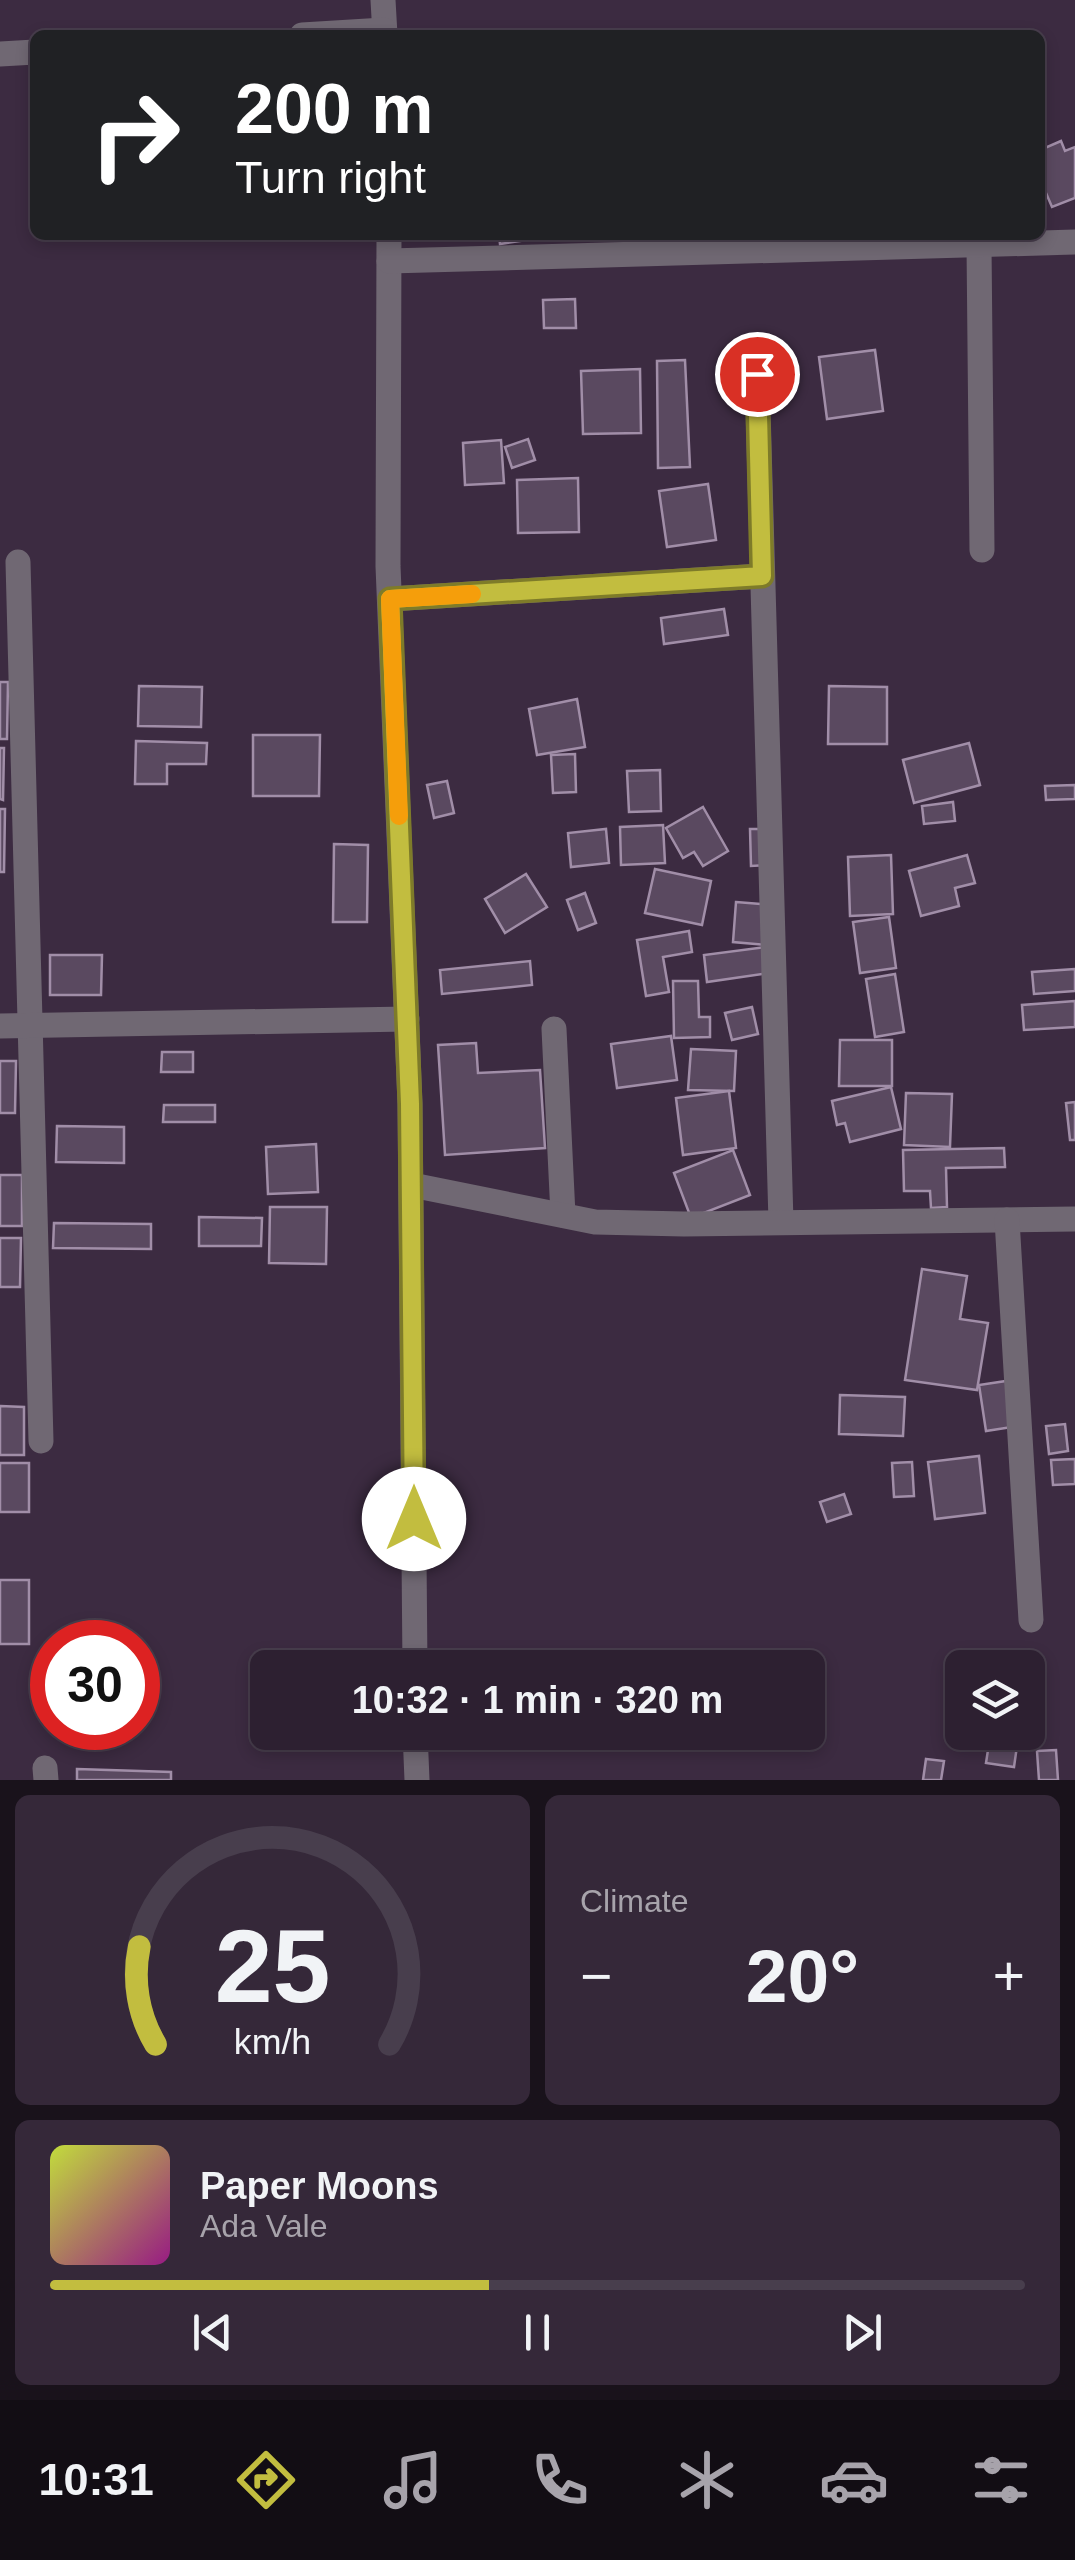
<!DOCTYPE html>
<html lang="en">
<head>
<meta charset="utf-8">
<style>
  :root { --surface:#2d2031; --page:#352839; --text:#f1f3f6; --muted:#a7a3ab; --line:#483e4d; --accent:#c2bd3f }
  body { margin:0; font-family:Helvetica,sans-serif; background:var(--page); color:var(--text); height:100vh; display:flex; flex-direction:column; font-size:38px; white-space:nowrap }
  * { box-sizing:border-box; margin:0 }
  p { font-size:32px; color:var(--muted) }
  .icon { flex:none; width:55px; height:55px; fill:none; stroke:currentColor; stroke-width:2; stroke-linecap:round; stroke-linejoin:round }
  .map { position:relative; height:1780px; overflow:hidden }
  .drawer { display:flex; flex-direction:column; gap:15px; padding:15px; background:#19121b; flex:1 }
  .drawer>* { flex:none }
  .hud { position:absolute; left:30px; top:30px; width:1015px; height:210px; border-radius:15px; box-shadow:0 5px 15px #0003,0 0 0 2px var(--line); background:#202124; color:#fff; overflow:hidden }
  .buttons { position:absolute; left:945px; top:1650px; display:grid; gap:20px }
  .buttons a { display:grid; place-items:center; width:100px; height:100px; border-radius:15px; background:var(--surface); box-shadow:0 5px 15px #0003,0 0 0 2px var(--line); font-size:50px }
  .speed { position:absolute; left:30px; top:1620px; display:flex; gap:20px; font-size:50px; font-weight:700; text-align:center }
  .speed>* { display:grid; place-content:center; width:130px; height:130px; border-radius:50%; background:var(--surface); box-shadow:0 5px 15px #0003,0 0 0 2px var(--line); line-height:1 }
  .speed .limit { border:15px solid #d22; background:#fff; color:#111 }
  .pin { position:absolute; display:grid; place-items:center; width:85px; height:85px; color:#fff; margin:-42px; border:5px solid #fff; border-radius:50%; box-shadow:0 2px 10px #0007 }
  .me { position:absolute; width:110px; margin:-55px; rotate:0deg; stroke-linejoin:round; filter:drop-shadow(0 0 8px #0008) }
  .turn { display:flex; align-items:center; gap:35px; height:210px; padding:0 40px; font-size:45px }
  .turn .icon { width:130px; height:130px; stroke-width:2.5 }
  .turn b { display:block; font-size:70px; line-height:85px }
  .big { font-size:75px; font-weight:600; line-height:1.1 }
  .drawer .widget { flex:1; display:flex; flex-direction:column; justify-content:center; gap:15px; min-width:0; padding:0 35px; border-radius:15px; background:var(--page) }
  .drawer .dial { align-items:center; gap:0 }
  .dial svg { height:260px; overflow:visible; fill:none; stroke:var(--line); stroke-width:7; stroke-linecap:round; text-anchor:middle }
  .dial text { fill:var(--text); stroke:none }
  .song { display:flex; align-items:center; gap:30px }
  .cover { width:120px; height:120px; border-radius:15px; background:linear-gradient(135deg,hsl(70 70% 55%),hsl(310 70% 35%)) }
  .played { height:10px; border-radius:5px; background:linear-gradient(90deg,var(--accent) 45%,var(--line) 45%) }
  .keys { display:flex; justify-content:space-around; direction:ltr }
  .heat { display:flex; justify-content:space-between; align-items:center; font-size:55px; direction:ltr }
  .drawer .tiles { flex:1; display:grid; gap:15px; grid-template-columns:1fr 1fr }
  .widget:last-child { grid-column:span 2 }
  .trip { position:absolute; left:250px; top:1650px; width:575px; height:100px; border-radius:15px; background:var(--surface); box-shadow:0 5px 15px #0003,0 0 0 2px var(--line); font-weight:600; line-height:100px; text-align:center }
  .dock { display:flex; height:160px; justify-content:space-around; align-items:center; background:#120d14; color:var(--muted) }
  .dock .icon { width:70px; height:70px }
  .dock .on { color:var(--accent) }
  .dock b { font-size:45px; color:var(--text) }
  .map>svg:first-child { display:block }
  .building { fill:#5a4960; stroke:#a18ea8; stroke-width:2.5 }
  .lines { fill:none; stroke-linecap:round; stroke-linejoin:round }
  .street { stroke:#706873; stroke-width:25 }
  .route-casing { stroke:#7e7b29; stroke-width:25 }
  .route { stroke:#c2bd3f; stroke-width:18 }
  .slow { stroke:#f59e0b; stroke-width:18 }
</style>
</head>
<body>
<div class="map">
<svg width="1075" height="1780" viewBox="0 0 1075 1780">
  <rect width="100%" height="100%" fill="#3c2b41"/>
  <g class="building">
    <path d="M1061,141l4,10 10,-4v51l-23,9 -12,-28v-29z"/>
    <path d="M499,235h49v2l-48,7z"/>
    <path d="M575,299l1,29h-32l-1,-28z"/>
    <path d="M875,350l8,61 -56,8 -8,-62z"/>
    <path d="M685,360l5,107 -32,1 -1,-107z"/>
    <path d="M640,369l1,64 -58,1 -2,-63z"/>
    <path d="M528,439l7,21 -23,8 -7,-21z"/>
    <path d="M501,440l3,43 -39,2 -2,-42z"/>
    <path d="M578,478l1,54 -61,1 -1,-53z"/>
    <path d="M708,484l8,56 -49,7 -8,-56z"/>
    <path d="M724,609l4,26 -64,9 -3,-26z"/>
    <path d="M0,682h8l-1,57h-7z"/>
    <path d="M139,686l63,1 -1,40 -63,-1z"/>
    <path d="M829,686l58,1v57h-59z"/>
    <path d="M577,699l8,48 -48,8 -8,-46z"/>
    <path d="M253,735h67l-1,61h-66z"/>
    <path d="M136,741l71,2 -1,21h-39v20h-32z"/>
    <path d="M969,743l11,42 -66,18 -11,-43z"/>
    <path d="M0,748h4l-1,52 -3,-1z"/>
    <path d="M575,754l1,38 -23,1 -2,-38z"/>
    <path d="M660,770l1,41 -32,1 -2,-41z"/>
    <path d="M447,781l7,32 -20,5 -7,-33z"/>
    <path d="M1075,785v14l-29,1 -1,-14z"/>
    <path d="M953,802l2,19 -31,3 -2,-18z"/>
    <path d="M703,807l25,44 -25,15 -9,-14 -11,6 -17,-30z"/>
    <path d="M0,809h5l-1,63h-4z"/>
    <path d="M663,825l2,38 -44,2 -1,-38z"/>
    <path d="M606,829l3,34 -38,4 -3,-34z"/>
    <path d="M750,829h17l1,36 -17,1z"/>
    <path d="M334,844l34,1 -1,77h-34z"/>
    <path d="M891,855l2,59 -43,2 -2,-59z"/>
    <path d="M967,855l8,28 -20,5 4,18 -38,10 -12,-45z"/>
    <path d="M655,869l56,12 -9,44 -57,-12z"/>
    <path d="M526,874l21,33 -42,26 -20,-34z"/>
    <path d="M585,893l11,30 -18,7 -11,-30z"/>
    <path d="M736,902l36,3 -4,40 -35,-3z"/>
    <path d="M889,917l7,51 -36,5 -7,-51z"/>
    <path d="M689,931l3,21 -29,5 6,35 -23,4 -9,-56z"/>
    <path d="M766,947l3,26 -62,9 -3,-27z"/>
    <path d="M50,955h52l-1,40h-51z"/>
    <path d="M530,961l2,24 -90,9 -2,-24z"/>
    <path d="M1075,969v22l-41,3 -2,-22z"/>
    <path d="M895,974l9,58 -29,5 -9,-58z"/>
    <path d="M673,981h25l1,36h11v20l-36,1z"/>
    <path d="M1075,1001v26l-51,3 -2,-25z"/>
    <path d="M752,1007l6,27 -26,6 -7,-27z"/>
    <path d="M671,1036l6,44 -60,8 -6,-44z"/>
    <path d="M840,1040h52v46h-53z"/>
    <path d="M476,1043l2,30 62,-3 5,78 -100,7 -7,-110z"/>
    <path d="M691,1049l45,2 -2,40 -46,-1z"/>
    <path d="M162,1052h31v20h-32z"/>
    <path d="M0,1061h16l-1,52h-15z"/>
    <path d="M891,1087l10,42 -51,13 -5,-19 -8,2 -5,-24z"/>
    <path d="M729,1091l7,57 -53,7 -7,-57z"/>
    <path d="M906,1093l46,1 -2,53 -46,-2z"/>
    <path d="M1075,1102v38h-5l-4,-37z"/>
    <path d="M164,1105h51v17h-52z"/>
    <path d="M57,1126l67,1v36l-68,-1z"/>
    <path d="M316,1144l2,48 -50,2 -2,-47z"/>
    <path d="M1004,1148l1,19 -59,1 1,39 -16,1 -1,-17h-26l-1,-41z"/>
    <path d="M733,1150l17,45 -59,23 -17,-45z"/>
    <rect x="0" y="1175" width="22" height="51"/>
    <path d="M270,1207h57l-1,57 -57,-1z"/>
    <path d="M199,1217l63,1 -1,28h-62z"/>
    <path d="M54,1223l97,1v25l-98,-1z"/>
    <path d="M0,1238h21l-1,49h-20z"/>
    <path d="M922,1269l45,7 -7,43 28,4 -11,67 -72,-10z"/>
    <path d="M1006,1381l6,46 -26,4 -7,-46z"/>
    <path d="M840,1395l65,2 -2,39 -64,-2z"/>
    <path d="M0,1406l24,1v48h-24z"/>
    <path d="M1065,1424l3,27 -19,3 -3,-28z"/>
    <path d="M979,1456l6,57 -50,6 -7,-57z"/>
    <path d="M1075,1459v25l-22,1 -2,-25z"/>
    <path d="M912,1462l2,34 -20,1 -2,-34z"/>
    <rect x="0" y="1463" width="29" height="49"/>
    <path d="M844,1494l7,20 -24,8 -7,-20z"/>
    <rect x="0" y="1580" width="29" height="64"/>
    <path d="M962,1722v10h57l-5,35 -28,-4 2,-13 -29,-4z"/>
    <path d="M1056,1750l2,30h-19l-2,-29z"/>
    <path d="M926,1759l18,2 -3,19h-18z"/>
    <path d="M77,1769l94,3v8h-94z"/>
  </g>
  <g class="lines">
    <g class="street">
      <path d="M383,0l2,35"/>
      <path d="M302,35l82,-5"/>
      <path d="M0,54l35,-2"/>
      <path d="M389,235l-1,331 22,538 5,564"/>
      <path d="M979,245l3,305"/>
      <path d="M389,261l686,-19"/>
      <path d="M757,374l24,848"/>
      <path d="M18,562l23,879"/>
      <path d="M390,599l372,-23"/>
      <path d="M0,1026l407,-7"/>
      <path d="M554,1029l9,186"/>
      <path d="M412,1185l183,37 89,2 391,-5"/>
      <path d="M1007,1220l24,400"/>
      <path d="M415,1732l2,48"/>
      <path d="M45,1768l1,12"/>
    </g>
  </g>
  <g class="lines">
    <g class="route-casing">
      <path id="route" d="M414,1519l-4,-415 -20,-505 372,-23 -5,-202"/>
    </g>
    <use href="#route" class="route"/>
    <path class="slow" d="M399,816l-9,-217 82,-5"/>
  </g>
</svg>
<div class="buttons">
<a><svg class="icon" aria-label="layers" viewBox="0 0 24 24"><path d="M12 4l9 5-9 5-9-5zM3 14l9 5 9-5"/></svg></a>
</div>
<div class="speed"><div class="limit">30</div></div>
<div class="pin" style="left:757px;top:374px;background:#d93025"><svg class="icon" aria-label="arrive" viewBox="0 0 24 24"><path d="M6 21V4h12l-3 4 3 4H6"/></svg></div>
<svg class="me" style="left:414px;top:1519px" viewBox="-20 -20 40 40"><circle r="19" fill="#fff"/><path d="M0-13L10 11 0 6-10 11z" fill="#c2bd3f"/></svg>
<div class="trip">10:32 · 1 min · 320 m</div>
<div class="hud">
<div class="turn"><svg class="icon" aria-label="right" viewBox="0 0 24 24"><path d="M7 20v-9h11M14 6l5 5-5 5"/></svg><div><b>200 m</b>Turn right</div></div>
</div>
</div>
<section class="drawer">
<div class="tiles">
<div class="widget dial"><svg viewBox="0 0 100 80">
<path d="M14 69A42 42 0 1 1 86 69"/>
<path d="M14 69A42 42 0 0 1 9 39" stroke="#c2bd3f"/>
<text x="50" y="56" font-size="32" font-weight="700">25</text>
<text x="50" y="72" font-size="11">km/h</text>
</svg></div>
<div class="widget"><p>Climate</p>
<div class="heat"><a>−</a><b class="big">20°</b><a>+</a></div>
</div>
<div class="widget">
<div class="song"><i class="cover"></i><div><b>Paper Moons</b><p>Ada Vale</p></div></div>
<div class="played"></div>
<div class="keys"><svg class="icon" aria-label="previous" viewBox="0 0 24 24"><path d="M18 5L8 12l10 7zM5 5v14"/></svg><svg class="icon" aria-label="pause" viewBox="0 0 24 24"><path d="M8 5v14M16 5v14"/></svg><svg class="icon" aria-label="next" viewBox="0 0 24 24"><path d="M6 5l10 7-10 7zM19 5v14"/></svg></div>
</div>
</div>
</section>
<nav class="dock">
<b>10:31</b>
<svg class="icon on" aria-label="directions" viewBox="0 0 24 24"><path d="M12 3l9 9-9 9-9-9zM9 14v-3h6M13 9l2 2-2 2"/></svg>
<svg class="icon" aria-label="music" viewBox="0 0 24 24"><path d="M9 18V5l10-2v13"/><circle cx="6" cy="18" r="3"/><circle cx="16" cy="16" r="3"/></svg>
<svg class="icon" aria-label="phone" viewBox="0 0 24 24"><path d="M5 4h4l2 5-3 2q2 4 5 5l2-3 5 2v4C11 20 4 13 5 4z"/></svg>
<svg class="icon" aria-label="climate" viewBox="0 0 24 24"><path d="M12 3v18M4 7l16 10M4 17L20 7"/></svg>
<svg class="icon" aria-label="car" viewBox="0 0 24 24"><path d="M5 17H2v-5l4-1 3-4h7l3 4 3 1v5h-3M9 17h6M6 11h13"/><circle cx="7" cy="17" r="2"/><circle cx="17" cy="17" r="2"/></svg>
<svg class="icon" aria-label="filters" viewBox="0 0 24 24"><path d="M4 7h16M4 17h16"/><circle cx="9" cy="7" r="2"/><circle cx="15" cy="17" r="2"/></svg>
</nav>
</body>
</html>
